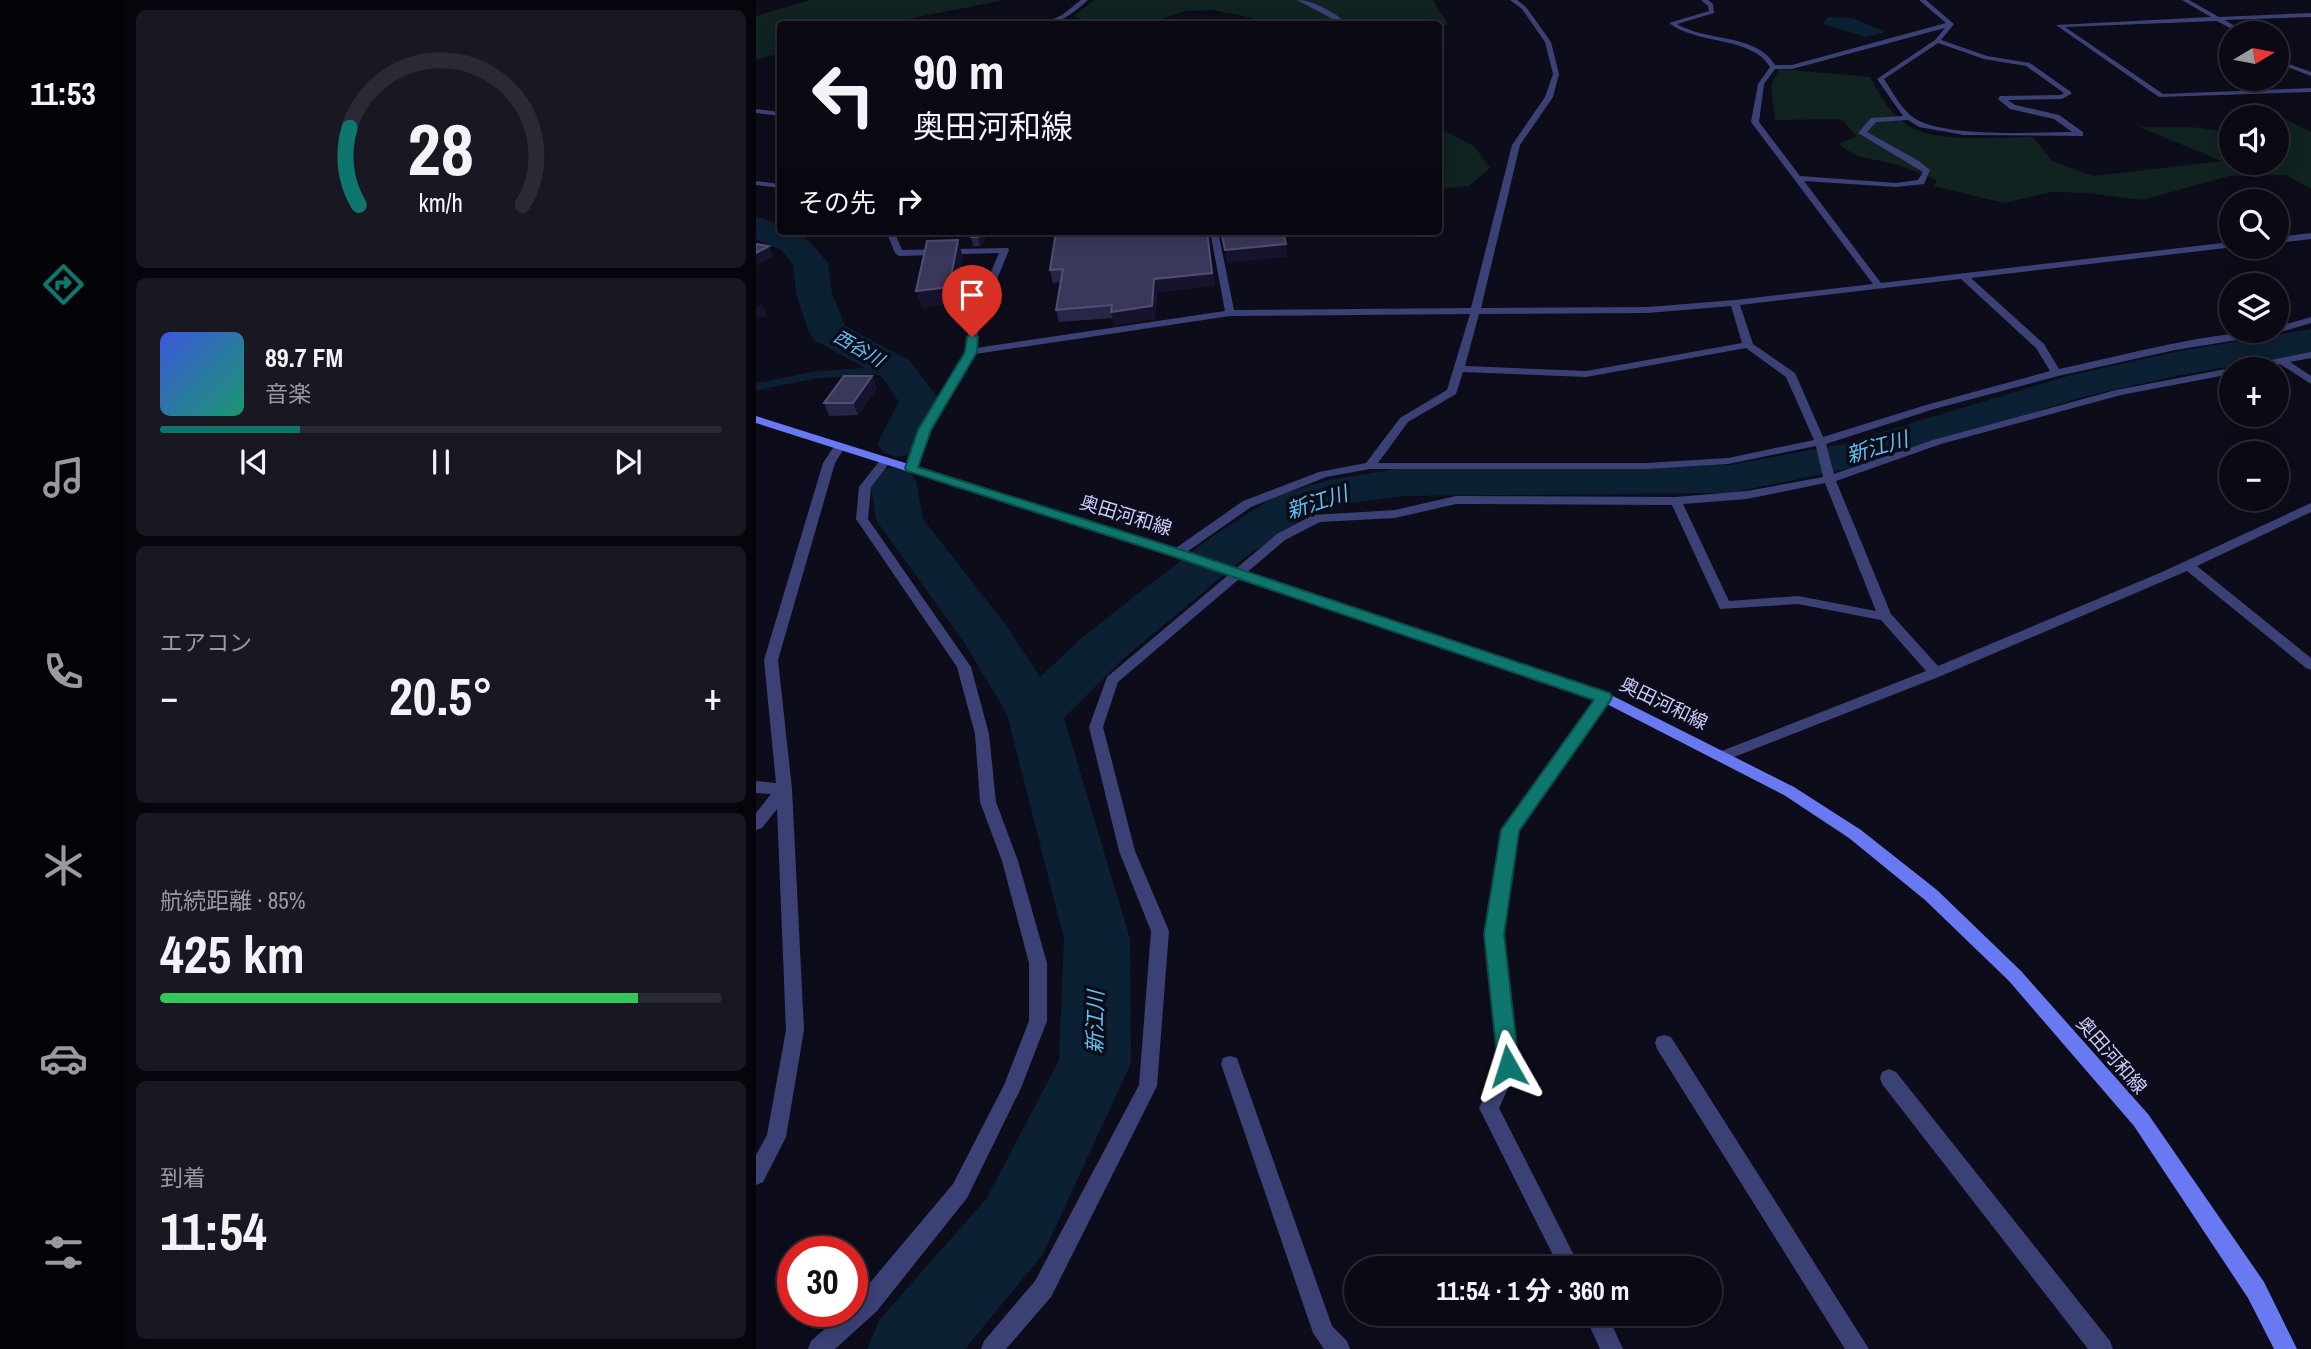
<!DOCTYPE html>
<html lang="ja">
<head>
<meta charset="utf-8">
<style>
  :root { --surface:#0a0914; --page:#181722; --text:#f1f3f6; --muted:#999aa0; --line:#2a2a34; --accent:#0f766e }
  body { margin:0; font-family:"Archivo Narrow","Noto Sans JP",sans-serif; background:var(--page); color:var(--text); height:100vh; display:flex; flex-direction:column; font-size:26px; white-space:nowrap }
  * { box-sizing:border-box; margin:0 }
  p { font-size:23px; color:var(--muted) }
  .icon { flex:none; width:38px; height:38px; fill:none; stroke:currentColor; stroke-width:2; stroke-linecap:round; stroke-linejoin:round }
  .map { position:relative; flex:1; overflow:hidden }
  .drawer { display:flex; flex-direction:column; gap:10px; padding:10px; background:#06050b; width:630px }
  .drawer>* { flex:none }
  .guide { position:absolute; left:21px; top:21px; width:665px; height:214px; border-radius:7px; box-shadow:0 4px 18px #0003,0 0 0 2px var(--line); background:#0a0914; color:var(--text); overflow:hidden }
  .needle { width:46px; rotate:80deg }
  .tools { position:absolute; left:1463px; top:21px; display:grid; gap:14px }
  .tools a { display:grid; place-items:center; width:70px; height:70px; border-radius:50%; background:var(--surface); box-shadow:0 4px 18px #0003,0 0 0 2px var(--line); font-size:35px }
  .speed { position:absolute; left:21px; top:1236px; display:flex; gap:14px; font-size:35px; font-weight:700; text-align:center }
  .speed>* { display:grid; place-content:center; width:91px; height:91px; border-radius:50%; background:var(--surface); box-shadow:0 4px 18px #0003,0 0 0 2px var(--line); line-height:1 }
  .speed .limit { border:10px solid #d22; background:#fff; color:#111 }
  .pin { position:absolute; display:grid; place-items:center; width:60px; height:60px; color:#fff; margin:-72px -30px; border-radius:50% 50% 50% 0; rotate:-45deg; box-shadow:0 0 7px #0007 }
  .pin .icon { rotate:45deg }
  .me { position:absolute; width:77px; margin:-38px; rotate:354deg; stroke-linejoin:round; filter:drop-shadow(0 0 5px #0008) }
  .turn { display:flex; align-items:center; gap:24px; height:147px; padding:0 21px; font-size:32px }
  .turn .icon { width:91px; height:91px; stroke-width:2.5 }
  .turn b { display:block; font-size:49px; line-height:60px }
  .then { display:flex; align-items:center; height:66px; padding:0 21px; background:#0003; gap:14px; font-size:26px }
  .big { font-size:52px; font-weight:700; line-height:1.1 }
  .drawer .card { flex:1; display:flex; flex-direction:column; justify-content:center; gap:10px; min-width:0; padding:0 24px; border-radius:10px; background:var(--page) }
  .drawer .dial { align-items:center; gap:0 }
  .dial svg { height:182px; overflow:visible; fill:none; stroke:var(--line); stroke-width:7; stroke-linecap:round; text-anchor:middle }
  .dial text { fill:var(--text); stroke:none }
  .song { display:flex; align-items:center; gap:21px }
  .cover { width:84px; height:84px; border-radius:10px; background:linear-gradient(135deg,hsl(230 70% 55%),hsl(160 70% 35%)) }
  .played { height:7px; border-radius:4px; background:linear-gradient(90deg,var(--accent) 25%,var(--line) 25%) }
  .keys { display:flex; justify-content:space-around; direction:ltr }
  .heat { display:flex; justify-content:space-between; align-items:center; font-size:38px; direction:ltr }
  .charge { height:10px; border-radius:5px; background:linear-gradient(90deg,#34c759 85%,var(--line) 0) }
  .trip { position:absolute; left:588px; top:1256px; width:378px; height:70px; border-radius:35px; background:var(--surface); box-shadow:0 4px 18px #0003,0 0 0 2px var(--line); font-weight:700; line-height:70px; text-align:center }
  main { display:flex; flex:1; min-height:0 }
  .dock { display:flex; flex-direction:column; width:126px; justify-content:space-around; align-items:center; background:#040408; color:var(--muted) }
  .dock .icon { width:49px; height:49px }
  .dock .active { color:var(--accent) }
  .dock b { font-size:32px; color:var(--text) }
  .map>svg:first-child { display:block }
  .green { fill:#102320 }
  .water { fill:#0c2033 }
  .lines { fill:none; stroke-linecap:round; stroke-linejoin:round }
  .stream { stroke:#0c2033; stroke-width:7 }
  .river { fill:#0c2033; fill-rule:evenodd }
  .street { fill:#3b4175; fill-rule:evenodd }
  .secondary { fill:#6979f2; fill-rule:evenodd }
  .wall { fill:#282647 }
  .shaded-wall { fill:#16142d }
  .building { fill:#3a385a; stroke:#504f73; stroke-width:2 }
  .route { fill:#0f766e; stroke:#0a4d48; stroke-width:2 }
  .labels { text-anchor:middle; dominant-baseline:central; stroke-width:7; stroke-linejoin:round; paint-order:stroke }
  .far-water-label { font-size:18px; font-style:italic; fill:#61c2f1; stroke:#0d0c1a }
  .street-label { font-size:19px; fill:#cacbfa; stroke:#0d0c1a }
  .water-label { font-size:21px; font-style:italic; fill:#61c2f1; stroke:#0d0c1a }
</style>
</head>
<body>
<main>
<nav class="dock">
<b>11:53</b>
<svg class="icon active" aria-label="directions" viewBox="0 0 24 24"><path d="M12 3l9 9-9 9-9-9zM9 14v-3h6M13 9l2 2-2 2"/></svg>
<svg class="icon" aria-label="music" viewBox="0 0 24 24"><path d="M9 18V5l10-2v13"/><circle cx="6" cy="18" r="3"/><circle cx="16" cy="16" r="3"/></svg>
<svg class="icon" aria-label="phone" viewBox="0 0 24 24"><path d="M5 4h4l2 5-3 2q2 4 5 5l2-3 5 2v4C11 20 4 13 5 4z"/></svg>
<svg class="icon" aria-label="climate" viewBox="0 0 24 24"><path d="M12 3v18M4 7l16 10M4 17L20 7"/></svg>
<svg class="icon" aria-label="car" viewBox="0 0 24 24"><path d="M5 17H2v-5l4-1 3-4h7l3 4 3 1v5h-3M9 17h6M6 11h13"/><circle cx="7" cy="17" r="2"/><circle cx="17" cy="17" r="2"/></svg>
<svg class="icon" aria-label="filters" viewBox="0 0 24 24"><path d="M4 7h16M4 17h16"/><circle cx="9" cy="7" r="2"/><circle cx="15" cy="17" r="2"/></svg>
</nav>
<section class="drawer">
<div class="card dial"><svg viewBox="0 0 100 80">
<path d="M14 69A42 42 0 1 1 86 69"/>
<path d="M14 69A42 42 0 0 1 10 35" stroke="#0f766e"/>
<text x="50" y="56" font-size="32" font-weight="700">28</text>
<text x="50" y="72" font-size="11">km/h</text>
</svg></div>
<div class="card">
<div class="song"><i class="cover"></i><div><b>89.7 FM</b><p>音楽</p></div></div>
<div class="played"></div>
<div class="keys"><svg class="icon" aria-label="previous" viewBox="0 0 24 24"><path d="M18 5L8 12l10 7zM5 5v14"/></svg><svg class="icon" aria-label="pause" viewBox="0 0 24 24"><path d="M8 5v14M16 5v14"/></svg><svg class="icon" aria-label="next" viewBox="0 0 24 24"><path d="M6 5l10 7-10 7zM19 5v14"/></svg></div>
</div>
<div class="card"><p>エアコン</p>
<div class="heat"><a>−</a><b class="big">20.5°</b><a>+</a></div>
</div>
<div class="card"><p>航続距離 · 85%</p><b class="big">425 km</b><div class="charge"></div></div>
<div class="card"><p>到着</p><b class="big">11:54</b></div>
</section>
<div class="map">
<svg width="1555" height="1349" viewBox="0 0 1555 1349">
  <rect width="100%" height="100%" fill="#0d0c1a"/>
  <g class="green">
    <path d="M55,0h193l-121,24h-103v29l-24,7v-44z"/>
    <path d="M338,0h339l15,24 -9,5 -1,-5h-173l-13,-6 -38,-8 -29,1 -26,9 -40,4h-26l-19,-8z"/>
    <path d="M1023,69l91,8c10,18 20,37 37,48 29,19 91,12 126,12l19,24 41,15 129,-15 -83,-34h52l40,5v31h46v-46h-18l18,-2 34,17v57l-25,-14 -57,1 -87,24 -54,-7 -36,-1 -48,11 -70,-17 3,-6 -38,-15 -42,-9 -19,-12 19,-8 -16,-17 -66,1 -4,-34z"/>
    <path d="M683,128l35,18 16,22 -21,18 -30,3z"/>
  </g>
  <path class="water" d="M1072,17l24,1 34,14 -20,5 -43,-13z"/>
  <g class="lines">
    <path class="stream" d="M0,387l59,-12 81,-6"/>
    <g class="river">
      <path d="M0,216l24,9v6h14l11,5 23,27 4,30 13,33 65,35 31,41 -27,51 -15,4 -15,-4 -7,-9 22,-42 -17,-25 -68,-37 -5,-8 -13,-39 -3,-29 -12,-14 -25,-11z"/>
      <path d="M1555,329v24l-131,22 -98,22 -215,68 -137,28 -327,3 -53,7 -43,13 -63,42 -121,101 -59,59 66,221 1,124 -88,191 -78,95h-98l13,-30 107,-121 72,-138 5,-121 -57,-225 -42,-70 -89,-124 -6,-39 7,-10 16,-4 16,4 7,10 7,38 82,105 35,53 45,-42 125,-97 65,-42 54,-16 74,-12 327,-3 113,-21 228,-69 109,-24z"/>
    </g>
    <g class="street">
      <path d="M325,0h7c-12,11 -29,25 -46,24l20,-9z"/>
      <path d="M541,0c17,0 38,13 51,24h-6z"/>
      <path d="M754,0h7l9,7 25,35 8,32 -6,23 -33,48 -39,163 167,-1 87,-7 138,-16 -122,-162 7,-38 12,-17c-18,-31 -73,-22 -101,-44l40,-12 -1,-5 -7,-6h7l5,4 1,9 -37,11c29,18 79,9 98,41h17l154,-42 -27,-23h7l28,24 -13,16 46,16 43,7 41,29v2l-9,5 -54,1 7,5 44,10 24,17v4l-119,-1 -45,-8 -11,-7 -32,2 -9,10 52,29 11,9 -6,14 -28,3 -92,-6 77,102 350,-41v5h3l-263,31 73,66 15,25c67,-14 150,-38 218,-38v-4l34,-10v6l-37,11 -99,16 -117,26 -124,33 -108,35 8,30 99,-34 183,-50 115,-22 4,1h-4v5l-110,21 -180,49 -105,37 55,133 47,52 224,-94 149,-69v9l-114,54 114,92v12l-5,-2 -119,-97 -246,105 -217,85 -5,-1 -2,-4 2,-4 207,-81 -45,-51 -83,-16 -78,5 -48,-104 -216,-1 -61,14 -75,4 -35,18 -167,142 -15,45 32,124 34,80 -12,155 -106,211 -45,52h-25l3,-8 51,-60 104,-196 12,-154 -32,-80 -30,-124 18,-50 170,-143 36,-19 82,-5 61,-14 220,1 71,-6 76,-14 -7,-31 -88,18 -82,5h-276l-44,8 -75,30 -70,49h-8l-2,-3 2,-3 70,-49 76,-29 47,-9 34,-45 47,-28 23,-76 -240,2 -255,38 -44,76 -14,38 -6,3 -6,-3 14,-38 47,-78 3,-29 30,-70 -100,3 -4,-3 -9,-22h8l8,19 106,-2 1,2 -30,73 -3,25 249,-37 -15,-80h8l16,79 237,-2 41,-163 33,-48 8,-23 -8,-32 -23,-33zM1189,28l-10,12 -58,39 26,37 -32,2 -13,15 65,39 -5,8 -22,3 -96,-7 -41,-54 5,-38 11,-15h17zM1182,43l46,16 42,7 38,27 -3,2 -61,1 -2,3 12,10 44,10 18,13c-37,0 -135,7 -162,-17 -11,-10 -18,-24 -26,-36zM1205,279l75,69 14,23 -124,34 -103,32 -28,-64 -42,-29 -13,-39zM975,306l11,37 -156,28 -121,-5 14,-52 169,-1zM990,348l40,29 28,63 -86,18 -82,5h-268l30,-41 48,-28 7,-22 123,5zM1069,483l51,128 -78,-15 -69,5 -46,-97 64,-5z"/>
      <path d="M1426,0h7l30,17 92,-4v4l-86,3 21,13h-7l-22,-12 -152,6 98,67 148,-6v4l-152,5 -103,-72 155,-8z"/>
      <path d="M1521,56l9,7 25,9v4l-29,-11 -5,-4z"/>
      <path d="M0,109l24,3v4l-24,-3z"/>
      <path d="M0,181l24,3v4l-24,-3z"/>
      <path d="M1555,233v6l-34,4v-6z"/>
      <path d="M1555,352v6l-21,4 21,14v8l-31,-20 -25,5h-19l5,-3z"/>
      <path d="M83,444l6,3 -10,16 -57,197 14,129 12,241 -18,107 -23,45 -7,3v-30l11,-20 19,-105 -9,-221 -15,19 -6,2v-17l15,-19 -15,-1v-12l20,2 -12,-123 59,-197 12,-18z"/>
      <path d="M129,458l6,3 -20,26 -3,32 103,148 18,67 7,68 22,59 29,102v58l-26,67 -54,110 -90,113 -42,38h-27l3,-8 34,-30h7v-7l101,-120 51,-99 25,-64v-58l-27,-102 -22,-59 -5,-68 -18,-67 -101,-148 3,-32 22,-28z"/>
      <path d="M848,692l7,5 -2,3 -91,131 -15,103 15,132 -19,42 82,161h-21l-81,-161 21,-42 -15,-132 17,-104 97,-136z"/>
      <path d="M908,1035l7,2 198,312h-24l-188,-300 -2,-6 2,-6z"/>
      <path d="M474,1056l7,2 2,6 93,262 15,15 3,8h-26l-11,-16 -92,-269 2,-6z"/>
      <path d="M1133,1069l7,3 214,269 3,8h-25l-206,-265 -2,-6 2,-6z"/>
      <path d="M828,1314h23l16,35h-23z"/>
    </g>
    <path class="secondary" d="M0,416l425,134 428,144 185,93 67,43 76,60 84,81 127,143 116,168 33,67h-23l-26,-51 -114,-172 -125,-145 -84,-81 -76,-62 -65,-43 -185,-95 -426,-144 -417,-133z"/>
  </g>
  <g class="wall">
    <path d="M217,231h18l-11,15h-7l-2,-9z"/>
    <path d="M451,231l8,55 -58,6 -2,27 -41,6 -1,-7 -54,4 -3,-12 4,-28 -7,1 -3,-13z"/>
    <path d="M116,376l5,12 -19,27 -29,1 -5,-13z"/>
  </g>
  <g class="shaded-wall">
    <path d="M226,231h9l-11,15 -2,-9z"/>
    <path d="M451,231h1l7,55 -58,6 -2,27 -41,6 -3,-13 43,-33z"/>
    <path d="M202,240l5,17 -8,47 -33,4 -6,-17z"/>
    <path d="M530,244l2,13 -61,6 -2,-13z"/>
    <path d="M13,246l4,10 -17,10v-13z"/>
    <path d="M6,304l5,11 -11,5v-13z"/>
    <path d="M116,376l5,12 -19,27 -5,-12z"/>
  </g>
  <g class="building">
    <path d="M217,231h9l-4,6h-7z"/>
    <path d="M300,231h151l5,42 -58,6 -2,27 -41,6 1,-7 -56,5 7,-41 -13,1z"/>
    <path d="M465,231h62l3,13 -61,6z"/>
    <path d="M202,240l-9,47 -33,4 11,-50z"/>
    <path d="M0,244l13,2 -13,7z"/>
    <path d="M88,376h28l-19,27h-29z"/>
  </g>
  <path class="route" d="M216,334l6,3 -1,15 -46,78 -13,37 264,83 428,143 2,4 -2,4 -91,130 -15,103 15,132 -3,7 -8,2 -7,-2 -3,-7 -14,-132 17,-104 93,-130 -422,-144 -265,-85 -2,-3 13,-38 47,-78 2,-15z"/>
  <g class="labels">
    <g class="far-water-label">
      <text transform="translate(103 348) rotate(30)">西谷川</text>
    </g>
    <g class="street-label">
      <text transform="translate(370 515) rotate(17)">奥田河和線</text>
      <text transform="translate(908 703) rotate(26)">奥田河和線</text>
      <text transform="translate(1356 1055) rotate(49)">奥田河和線</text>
    </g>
    <g class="water-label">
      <text transform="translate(1121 447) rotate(-16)">新江川</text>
      <text transform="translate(561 502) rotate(-18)">新江川</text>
      <text transform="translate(339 1022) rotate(-89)">新江川</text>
    </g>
  </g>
</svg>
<div class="tools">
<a><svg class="needle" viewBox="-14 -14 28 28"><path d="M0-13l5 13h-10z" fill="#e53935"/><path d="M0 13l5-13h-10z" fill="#999aa0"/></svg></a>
<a><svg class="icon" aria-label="sound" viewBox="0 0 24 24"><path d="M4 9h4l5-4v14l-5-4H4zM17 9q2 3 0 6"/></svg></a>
<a><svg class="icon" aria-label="search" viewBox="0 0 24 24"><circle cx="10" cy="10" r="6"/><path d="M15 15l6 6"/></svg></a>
<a><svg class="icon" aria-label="layers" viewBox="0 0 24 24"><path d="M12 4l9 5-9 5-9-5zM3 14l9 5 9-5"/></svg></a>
<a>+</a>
<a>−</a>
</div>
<div class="speed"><div class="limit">30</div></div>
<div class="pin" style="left:216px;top:337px;background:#d93025"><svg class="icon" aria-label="arrive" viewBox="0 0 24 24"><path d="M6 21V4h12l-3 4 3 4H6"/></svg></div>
<svg class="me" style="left:752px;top:1066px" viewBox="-20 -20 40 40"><path d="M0-17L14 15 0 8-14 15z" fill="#0f766e" stroke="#fff" stroke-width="4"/></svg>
<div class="trip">11:54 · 1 分 · 360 m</div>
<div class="guide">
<div class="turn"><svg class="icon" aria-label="left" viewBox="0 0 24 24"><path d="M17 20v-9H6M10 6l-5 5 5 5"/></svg><div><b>90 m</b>奥田河和線</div></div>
<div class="then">その先<svg class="icon" aria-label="right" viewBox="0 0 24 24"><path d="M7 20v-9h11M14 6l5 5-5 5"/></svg></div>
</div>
</div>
</main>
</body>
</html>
